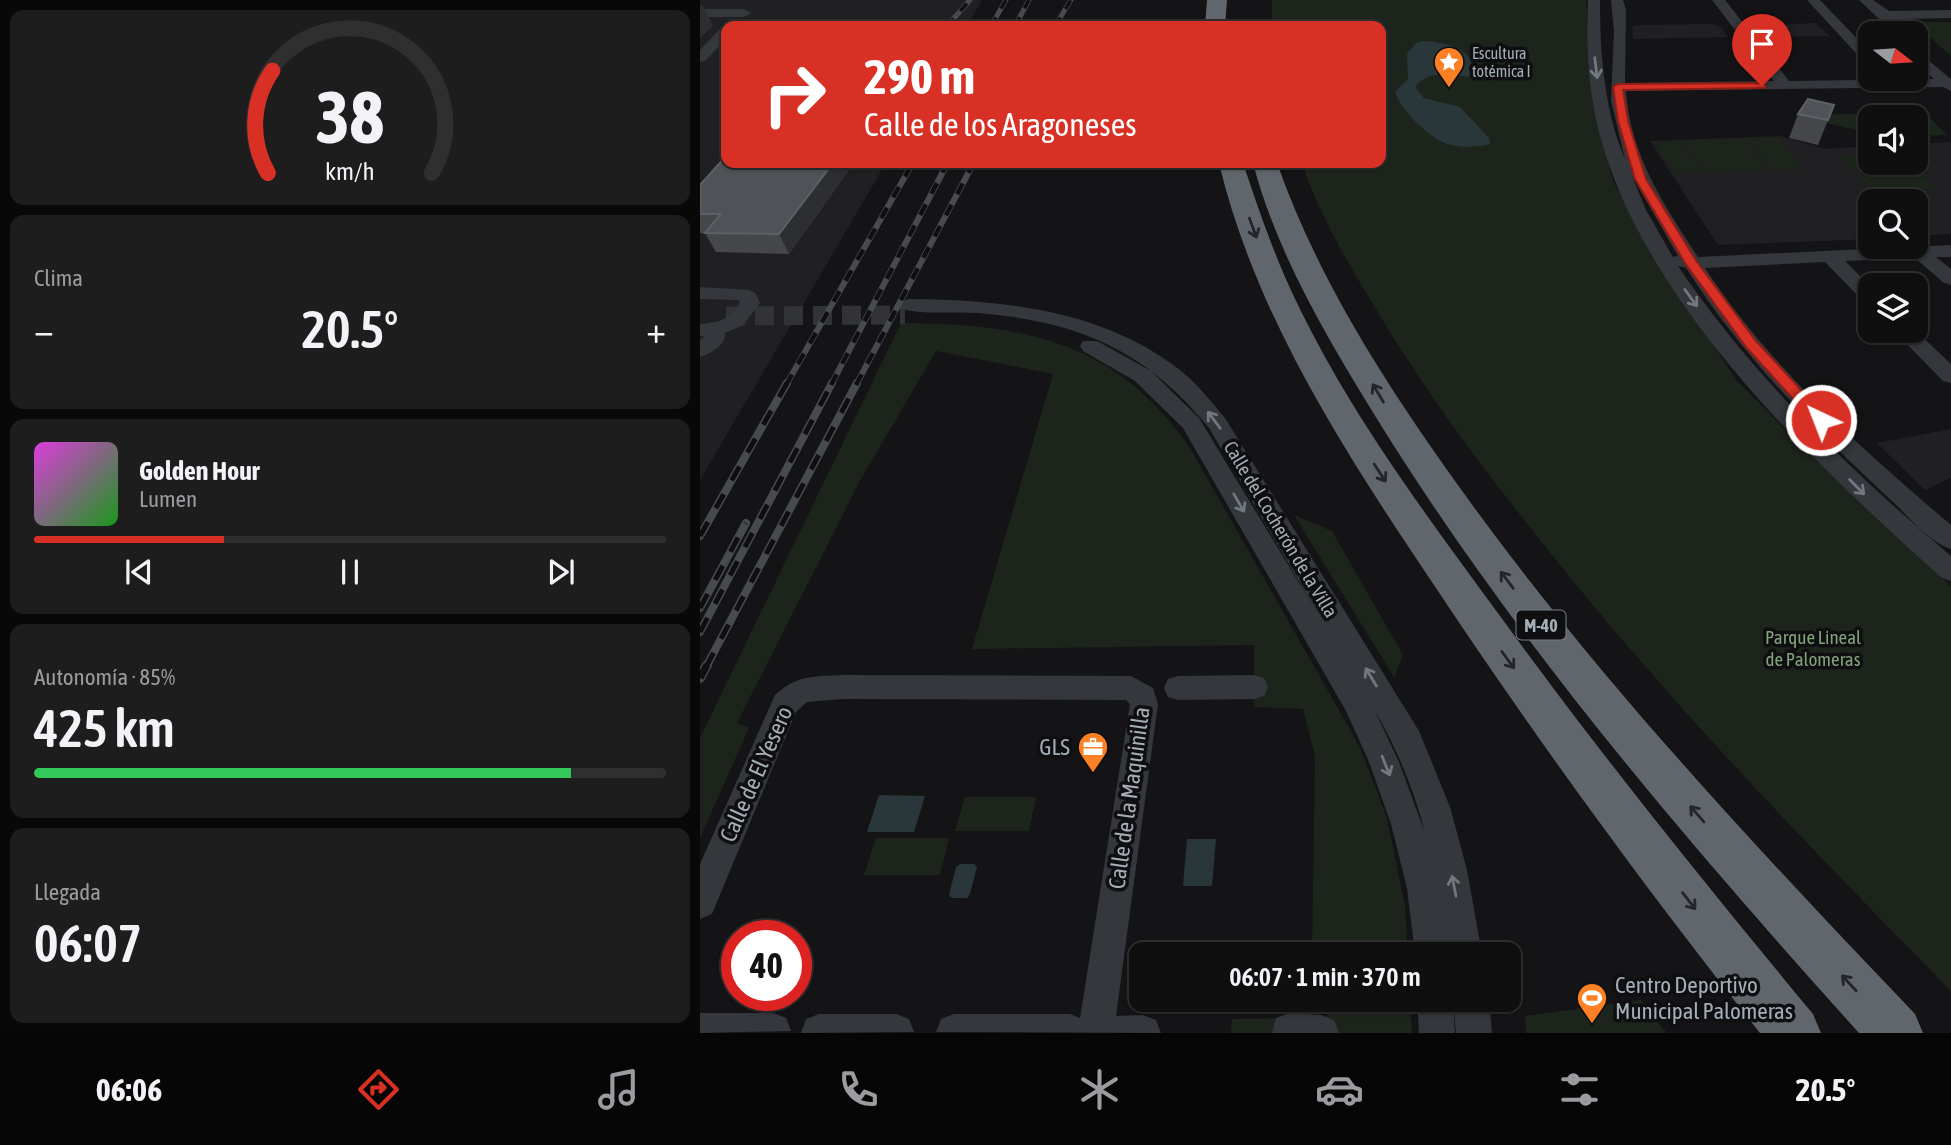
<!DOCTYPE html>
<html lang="es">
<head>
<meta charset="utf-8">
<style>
  :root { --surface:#0f0f10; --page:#1d1d1e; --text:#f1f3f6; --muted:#9b9c9f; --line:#2f2f30; --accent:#d93025 }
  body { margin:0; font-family:"Asap Condensed",sans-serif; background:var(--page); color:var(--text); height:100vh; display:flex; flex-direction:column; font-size:26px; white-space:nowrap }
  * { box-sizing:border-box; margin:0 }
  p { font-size:23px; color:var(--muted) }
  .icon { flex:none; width:38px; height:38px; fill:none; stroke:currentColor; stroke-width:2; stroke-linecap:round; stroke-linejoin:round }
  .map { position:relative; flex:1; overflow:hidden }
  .sheet { display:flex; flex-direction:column; gap:10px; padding:10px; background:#080809; width:700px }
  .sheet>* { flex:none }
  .top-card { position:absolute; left:21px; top:21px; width:665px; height:147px; border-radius:14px; box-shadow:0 2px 5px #0004,0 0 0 2px var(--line); background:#d93025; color:#fff; overflow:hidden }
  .needle { width:46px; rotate:107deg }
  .tools { position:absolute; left:1158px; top:21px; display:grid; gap:14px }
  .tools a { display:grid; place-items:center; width:70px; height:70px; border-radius:14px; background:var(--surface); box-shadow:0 2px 5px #0004,0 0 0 2px var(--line); font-size:35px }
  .speed { position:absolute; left:21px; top:920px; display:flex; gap:14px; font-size:35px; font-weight:700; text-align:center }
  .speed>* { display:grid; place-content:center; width:91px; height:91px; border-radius:50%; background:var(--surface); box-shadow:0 2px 5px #0004,0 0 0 2px var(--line); line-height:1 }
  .speed .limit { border:10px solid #d22; background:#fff; color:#111 }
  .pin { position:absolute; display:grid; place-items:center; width:60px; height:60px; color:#fff; margin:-72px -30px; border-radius:50% 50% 50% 0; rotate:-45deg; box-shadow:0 0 7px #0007 }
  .pin .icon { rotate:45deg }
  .me { position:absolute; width:77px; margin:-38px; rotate:317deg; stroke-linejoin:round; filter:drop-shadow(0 0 5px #0008) }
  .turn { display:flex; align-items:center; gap:24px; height:147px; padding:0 28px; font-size:32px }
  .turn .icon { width:91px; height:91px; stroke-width:2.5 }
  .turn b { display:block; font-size:49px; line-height:60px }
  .big { font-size:52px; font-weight:600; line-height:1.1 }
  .sheet .card { flex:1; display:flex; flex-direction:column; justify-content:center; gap:10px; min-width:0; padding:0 24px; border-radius:14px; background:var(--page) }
  .sheet .dial { align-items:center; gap:0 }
  .dial svg { height:182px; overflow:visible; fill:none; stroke:var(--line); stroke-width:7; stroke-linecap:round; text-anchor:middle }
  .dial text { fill:var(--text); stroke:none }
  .song { display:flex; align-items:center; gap:21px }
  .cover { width:84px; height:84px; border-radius:10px; background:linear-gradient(135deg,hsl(300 70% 55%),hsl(120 70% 35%)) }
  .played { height:7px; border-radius:4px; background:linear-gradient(90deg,var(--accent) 30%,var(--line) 30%) }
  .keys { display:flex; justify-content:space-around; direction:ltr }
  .heat { display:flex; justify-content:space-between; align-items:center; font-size:38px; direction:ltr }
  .charge { height:10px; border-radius:5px; background:linear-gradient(90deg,#34c759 85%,var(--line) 0) }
  .trip { position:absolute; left:429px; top:942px; width:392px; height:70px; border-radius:14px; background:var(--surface); box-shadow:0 2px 5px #0004,0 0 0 2px var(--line); font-weight:600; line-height:70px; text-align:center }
  .menu { display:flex; height:112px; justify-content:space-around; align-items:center; background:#060606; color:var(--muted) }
  .menu .icon { width:49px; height:49px }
  .menu .selected { color:var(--accent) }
  .menu b { font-size:32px; color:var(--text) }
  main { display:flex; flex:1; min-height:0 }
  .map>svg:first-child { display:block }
  .built { fill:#202023 }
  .green { fill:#1c241b }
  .water { fill:#29373a }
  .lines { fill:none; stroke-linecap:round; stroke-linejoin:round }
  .minor-tunnel { stroke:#313336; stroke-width:19; stroke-dasharray:19 10; stroke-linecap:butt }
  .minor { fill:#34373b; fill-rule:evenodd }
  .highway { fill:#60666c; fill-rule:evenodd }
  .rail-far3-casing { stroke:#474b50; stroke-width:5 }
  .rail-far2-casing { stroke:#474b50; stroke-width:6 }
  .rail-far1-casing { stroke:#474b50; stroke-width:8 }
  .rail-casing { stroke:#474b50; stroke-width:10 }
  .rail-far3 { stroke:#0f0f11; stroke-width:3.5; stroke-dasharray:10; stroke-linecap:butt }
  .rail-far2 { stroke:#0f0f11; stroke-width:4.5; stroke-dasharray:12; stroke-linecap:butt }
  .rail-far1 { stroke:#0f0f11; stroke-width:5; stroke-dasharray:16; stroke-linecap:butt }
  .rail { stroke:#0f0f11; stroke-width:7; stroke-dasharray:20; stroke-linecap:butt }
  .wall { fill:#45474b }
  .shaded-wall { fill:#2d2e31 }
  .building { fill:#4f5257; stroke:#5d6066; stroke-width:2 }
  .oneway { stroke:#72787f }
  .oneway2 { stroke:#232528 }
  .route { fill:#d93025; stroke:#8d1f18; stroke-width:2 }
  .labels { text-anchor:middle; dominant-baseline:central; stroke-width:7; stroke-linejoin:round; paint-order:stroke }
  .far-poi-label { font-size:16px; fill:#a4aeb7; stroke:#0f0f11; text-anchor:start }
  .shield { fill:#0f0f11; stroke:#777e85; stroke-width:2 }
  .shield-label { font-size:18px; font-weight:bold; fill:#a4aeb7 }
  .street-label { font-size:19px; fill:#a4aeb7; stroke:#0f0f11 }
  .park-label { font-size:19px; fill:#81a37a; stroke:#0f0f11 }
  .near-poi-label { font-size:23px; fill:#a4aeb7; stroke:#0f0f11; text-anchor:end }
  .near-street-label { font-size:23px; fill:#a4aeb7; stroke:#0f0f11 }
</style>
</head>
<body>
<main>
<section class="sheet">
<div class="card dial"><svg viewBox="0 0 100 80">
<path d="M14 69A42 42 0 1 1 86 69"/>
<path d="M14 69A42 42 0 0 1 16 24" stroke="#d93025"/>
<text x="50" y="56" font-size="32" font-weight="700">38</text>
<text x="50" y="72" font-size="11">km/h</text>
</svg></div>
<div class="card"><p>Clima</p>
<div class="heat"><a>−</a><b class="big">20.5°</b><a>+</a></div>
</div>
<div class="card">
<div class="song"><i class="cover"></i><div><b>Golden Hour</b><p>Lumen</p></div></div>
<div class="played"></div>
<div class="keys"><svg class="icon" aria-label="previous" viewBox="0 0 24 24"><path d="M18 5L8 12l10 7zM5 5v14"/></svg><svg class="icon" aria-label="pause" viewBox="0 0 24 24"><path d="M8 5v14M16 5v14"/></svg><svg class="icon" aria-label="next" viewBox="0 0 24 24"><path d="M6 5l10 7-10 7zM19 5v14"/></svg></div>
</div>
<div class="card"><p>Autonomía · 85%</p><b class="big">425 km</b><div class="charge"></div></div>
<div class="card"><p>Llegada</p><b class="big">06:07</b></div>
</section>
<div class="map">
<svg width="1251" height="1033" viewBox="0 0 1251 1033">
  <rect width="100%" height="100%" fill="#141416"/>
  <g class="built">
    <path d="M0,0h282l-15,26h-241v137h160l-186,317z"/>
    <path d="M1115,23l15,13 -65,1 -9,-11z"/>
    <path d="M1011,24l9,2 8,11 -95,2 -1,-12 5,-2z"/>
    <path d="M1080,136l45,13 46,-3v17h45v-19l35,-2v92l-35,2v-35h-45v38l-153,6 -68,-104z"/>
    <path d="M1251,429v49l-26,12 -48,-47z"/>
  </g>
  <g class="green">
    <path d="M572,0h314l6,100 21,81 31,57 92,142 129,128 86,78v405c-142,-144 -282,-289 -408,-447 -53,-67 -105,-135 -150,-207 -33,-54 -71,-113 -91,-174h79v-137h-109z"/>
    <path d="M1220,22h31v34l-33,-30z"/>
    <path d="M1224,112l23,23 -31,1v-19h-45v16l-64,-14 -2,-4z"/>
    <path d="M1078,137l25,32 -32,1 -23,-32z"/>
    <path d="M1045,138l23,32 -64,3 -21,-32z"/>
    <path d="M981,141l20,32 -26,1 -20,-32z"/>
    <path d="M1171,154v9h41l6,6 -64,4 -15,-18z"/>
    <path d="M1219,171l17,18 -66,3 -15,-18z"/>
    <path d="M201,323c124,1 215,18 289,125l170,299 27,71 18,88 3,48h-96l3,-198 -12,-47 -49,-2v-62l-282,4 81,-275 -117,-23 -75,128 -124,244 12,5 -49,110v-100z"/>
    <path d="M594,515l38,16 71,124 -9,22z"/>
    <path d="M265,797h71l-7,34h-74z"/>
    <path d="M176,838h73l-9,37h-76z"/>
    <path d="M627,999h83l2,34h-85z"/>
    <path d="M941,1000l25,33h-140l-1,-17z"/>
    <path d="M589,1018v15h-58l1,-14z"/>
  </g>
  <g class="water">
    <path d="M722,41c21,1 49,6 54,30l-5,6c-19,-2 -43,-8 -56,10l9,11 36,9 29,31 1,6c-12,3 -27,4 -39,1 -19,-4 -50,-34 -56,-53l13,-13 -1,-25 9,-11z"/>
    <path d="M179,795l46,1 -11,36h-47z"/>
    <path d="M487,839h29l-4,47h-29z"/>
    <path d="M260,864h14l3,3 -7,27 -3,4h-15l-3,-3 7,-28z"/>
  </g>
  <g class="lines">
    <path class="minor-tunnel" d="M26,316l179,-1"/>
    <g class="minor">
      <path d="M888,0h12c0,53 4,110 25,159l-14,-58 3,-70 -3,-31h12l3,10 -1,73 149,-2 -62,-81h13l64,81 145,-2 -18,-17v-12l35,29v12l-8,-4 -317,4c4,64 38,114 72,166l253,-12v12h-15l15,12v16l-7,-2 -29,-25 -70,3 26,26v17l-7,-2 -39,-40 -120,6c65,99 156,181 246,257v24c-22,-7 -42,-32 -58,-47 -77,-71 -151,-146 -207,-234l-8,-2c75,111 172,204 273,290v25l-9,-3c-128,-114 -299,-275 -343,-446 -11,-43 -13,-88 -11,-132zM932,176l46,80 -5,1 -27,-47z"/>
      <path d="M1107,0h13l51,53v12l-5,-1z"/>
      <path d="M1159,0h14l16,11 62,-1v8l-51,1 18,14 -2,2 -13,-2 -25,-15z"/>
      <path d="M0,9h44l7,4 -7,4h-44z"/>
      <path d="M26,27v12l-21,22 -5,1v-12l21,-22z"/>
      <path d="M0,287l49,3 6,3 5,10 -17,22 -18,8c1,12 -15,21 -25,24v-17l5,-4h-5v-12c17,-1 32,-5 40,-21l-2,-3 -38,-1z"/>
      <path d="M209,299c93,1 190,10 267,68 19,14 34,33 49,51l194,313 31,76 17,63 15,84h-67l-8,-66 -16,-64 -22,-62 -23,-51 -163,-283 -48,-47 -52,-30 -3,-5 3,-5h14l54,30 48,47 119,196 -109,-186c-64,-79 -132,-107 -232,-115 -24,-2 -52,2 -75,-4l-3,-4 3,-4zM674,709c23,40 40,80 51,124l-26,-71z"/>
      <path d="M1194,331h22l35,33v19l-8,-2z"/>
      <path d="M143,675l288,1 22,12 5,16 -42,312 27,-1 13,5 5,13 -225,-1 5,-13 13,-5h116l10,4 50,-314 -4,-4 -283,-1 -36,3 -11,10 -84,202 -12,5v-55l75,-169c23,-21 38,-18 68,-20z"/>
      <path d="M554,675l10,3 4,9 -4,9 -10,3 -76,1 -10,-3 -4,-9 4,-9 10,-3z"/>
      <path d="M717,999h36l2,34h-36z"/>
      <path d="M753,999h36l3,34h-36z"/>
      <path d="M0,1013h73l13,5 5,13 -91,2z"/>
      <path d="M589,1013l32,2 13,5 5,13h-67l4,-15z"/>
      <path d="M119,1014h77l13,5 5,13 -113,1 5,-14z"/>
    </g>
    <g class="highway">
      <path d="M507,0h20l-2,26h-20z"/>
      <path d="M519,163h24c13,39 26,77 42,114 55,124 138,234 218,343 98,135 203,265 310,394l8,19h-61c-112,-141 -218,-286 -318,-436 -90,-134 -185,-275 -223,-434z"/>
      <path d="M553,163h24c41,116 107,218 178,318 136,191 298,363 460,533l8,19h-64c-172,-191 -340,-387 -477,-606 -51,-83 -104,-169 -129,-264z"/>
    </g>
    <g class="rail-far3-casing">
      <g id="rail-far3">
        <path d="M247,26l23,-26"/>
        <path d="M291,26l15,-26"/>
        <path d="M315,26l14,-26"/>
        <path d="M355,26l16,-26"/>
        <path d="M210,168l3,-5"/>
        <path d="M245,168l3,-5"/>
        <path d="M271,168l3,-5"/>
      </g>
    </g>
    <g class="rail-far2-casing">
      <g id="rail-far2">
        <path d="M86,385l125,-219"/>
        <path d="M131,385l115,-219"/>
        <path d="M156,385l116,-219"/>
      </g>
    </g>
    <g class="rail-far1-casing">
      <g id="rail-far1">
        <path d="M0,536l87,-153"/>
        <path d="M0,608l46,-85"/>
        <path d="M0,632l132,-249"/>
        <path d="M6,667l151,-284"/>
      </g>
    </g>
    <g class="rail-casing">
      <path id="rail" d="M0,678l7,-13"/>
    </g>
    <use href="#rail-far3" class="rail-far3"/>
    <use href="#rail-far2" class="rail-far2"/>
    <use href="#rail-far1" class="rail-far1"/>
    <use href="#rail" class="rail"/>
  </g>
  <g class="wall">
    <path d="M1134,105l-16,40 -29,-7 9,-24z"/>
    <path d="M154,163l-65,91 -73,-2 -11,-19h-5v-48z"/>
  </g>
  <g class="shaded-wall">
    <path d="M2,4l11,22 -13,12v-32z"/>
    <path d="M133,163h21l-65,91 -10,-20z"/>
  </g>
  <g class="building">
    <path d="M1108,99l26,6 -6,15 -30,-6z"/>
    <path d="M26,156v7h107l-54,71 -74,-1 16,-19h-21v-29z"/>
  </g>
  <defs><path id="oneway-shaft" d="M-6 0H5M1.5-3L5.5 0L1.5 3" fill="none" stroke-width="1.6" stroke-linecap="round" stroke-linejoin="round" transform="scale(1.75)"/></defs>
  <g class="oneway">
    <use href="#oneway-shaft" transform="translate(896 68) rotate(83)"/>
    <use href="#oneway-shaft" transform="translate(991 298) rotate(54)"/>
    <use href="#oneway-shaft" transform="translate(514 420) rotate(-127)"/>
    <use href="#oneway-shaft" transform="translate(1157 487) rotate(45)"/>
    <use href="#oneway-shaft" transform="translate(539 503) rotate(60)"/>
    <use href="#oneway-shaft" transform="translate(671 677) rotate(-121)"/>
    <use href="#oneway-shaft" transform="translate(686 766) rotate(68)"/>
    <use href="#oneway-shaft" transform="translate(754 886) rotate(-101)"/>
  </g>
  <g class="oneway2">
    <use href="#oneway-shaft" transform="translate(553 228) rotate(70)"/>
    <use href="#oneway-shaft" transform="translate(678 393) rotate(-121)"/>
    <use href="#oneway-shaft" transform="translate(680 473) rotate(57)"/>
    <use href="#oneway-shaft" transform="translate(807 580) rotate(-127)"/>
    <use href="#oneway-shaft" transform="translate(808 660) rotate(54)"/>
    <use href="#oneway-shaft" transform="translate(997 814) rotate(-131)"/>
    <use href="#oneway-shaft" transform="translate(989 901) rotate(52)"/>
    <use href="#oneway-shaft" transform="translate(1149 983) rotate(-133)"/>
  </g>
  <path class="route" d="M1062,83l4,3 -1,2 -142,2 5,31 18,58 51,83 59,79 70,76 2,3 -2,4h-10l-70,-77 -61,-84 -50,-84 -17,-58 -5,-34 5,-3z"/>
  <defs>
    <g id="sight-pin" transform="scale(1.575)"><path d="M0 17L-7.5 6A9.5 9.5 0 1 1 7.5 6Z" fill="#fd8124" stroke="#0f0f11"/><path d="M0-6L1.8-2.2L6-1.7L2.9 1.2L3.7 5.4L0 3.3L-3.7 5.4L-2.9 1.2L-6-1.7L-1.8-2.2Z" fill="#fff"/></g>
    <g id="office-pin" transform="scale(1.575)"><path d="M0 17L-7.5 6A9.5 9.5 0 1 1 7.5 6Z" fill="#fd8124" stroke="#0f0f11"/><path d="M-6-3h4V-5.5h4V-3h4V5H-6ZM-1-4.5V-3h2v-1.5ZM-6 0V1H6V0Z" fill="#fff"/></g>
    <g id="stadium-pin" transform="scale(1.575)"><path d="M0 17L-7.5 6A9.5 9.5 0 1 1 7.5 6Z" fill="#fd8124" stroke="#0f0f11"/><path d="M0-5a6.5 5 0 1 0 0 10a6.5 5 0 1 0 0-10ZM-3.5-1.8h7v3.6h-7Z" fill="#fff"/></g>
  </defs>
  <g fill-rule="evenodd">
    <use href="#sight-pin" x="749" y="62"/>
    <use href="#office-pin" x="393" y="747"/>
    <use href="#stadium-pin" x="892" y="998"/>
  </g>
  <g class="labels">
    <g class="far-poi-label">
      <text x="772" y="53">Escultura<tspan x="772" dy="18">totémica I</tspan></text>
    </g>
    <rect class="shield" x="816.5" y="610.5" width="49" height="29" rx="5"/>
    <g class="shield-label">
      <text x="841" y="625">M-40</text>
    </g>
    <g class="street-label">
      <text transform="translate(581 529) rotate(59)">Calle del Cocherón de la Villa</text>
    </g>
    <g class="park-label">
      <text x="1113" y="637">Parque Lineal<tspan x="1113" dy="22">de Palomeras</tspan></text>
    </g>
    <g class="near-poi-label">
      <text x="370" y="747">GLS</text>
      <text x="915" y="985" text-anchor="start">Centro Deportivo<tspan x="915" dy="26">Municipal Palomeras</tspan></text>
    </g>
    <g class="near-street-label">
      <text transform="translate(56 774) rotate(-66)">Calle de El Yesero</text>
      <text transform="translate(429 798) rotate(-82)">Calle de la Maquinilla</text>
    </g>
  </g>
</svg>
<div class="tools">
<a><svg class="needle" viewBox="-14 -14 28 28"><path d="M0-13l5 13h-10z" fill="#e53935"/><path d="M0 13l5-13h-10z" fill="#9b9c9f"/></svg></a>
<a><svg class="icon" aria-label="sound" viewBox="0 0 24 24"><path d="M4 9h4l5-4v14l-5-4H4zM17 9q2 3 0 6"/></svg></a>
<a><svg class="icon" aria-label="search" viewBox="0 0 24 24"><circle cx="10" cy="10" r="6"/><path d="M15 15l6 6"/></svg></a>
<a><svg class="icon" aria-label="layers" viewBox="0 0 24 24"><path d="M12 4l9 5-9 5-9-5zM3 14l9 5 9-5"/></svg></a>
</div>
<div class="speed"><div class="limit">40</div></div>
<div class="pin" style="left:1062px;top:86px;background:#d93025"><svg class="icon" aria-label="arrive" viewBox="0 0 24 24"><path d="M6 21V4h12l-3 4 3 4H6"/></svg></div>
<svg class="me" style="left:1121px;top:420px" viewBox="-20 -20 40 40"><circle r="17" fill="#d93025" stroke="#fff" stroke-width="3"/><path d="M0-11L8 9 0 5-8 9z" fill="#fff"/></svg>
<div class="trip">06:07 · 1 min · 370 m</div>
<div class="top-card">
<div class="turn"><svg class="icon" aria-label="right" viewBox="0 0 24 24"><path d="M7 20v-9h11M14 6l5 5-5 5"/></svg><div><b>290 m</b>Calle de los Aragoneses</div></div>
</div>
</div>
</main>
<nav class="menu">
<b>06:06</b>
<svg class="icon selected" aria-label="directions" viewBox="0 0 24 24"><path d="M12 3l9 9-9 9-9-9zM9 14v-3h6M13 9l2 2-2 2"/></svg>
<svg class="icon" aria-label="music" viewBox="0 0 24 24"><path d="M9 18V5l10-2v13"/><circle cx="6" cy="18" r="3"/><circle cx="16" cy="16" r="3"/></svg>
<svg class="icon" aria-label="phone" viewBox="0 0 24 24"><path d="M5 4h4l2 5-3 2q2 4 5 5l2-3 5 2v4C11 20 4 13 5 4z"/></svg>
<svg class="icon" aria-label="climate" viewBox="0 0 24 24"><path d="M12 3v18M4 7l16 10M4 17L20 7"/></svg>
<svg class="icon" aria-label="car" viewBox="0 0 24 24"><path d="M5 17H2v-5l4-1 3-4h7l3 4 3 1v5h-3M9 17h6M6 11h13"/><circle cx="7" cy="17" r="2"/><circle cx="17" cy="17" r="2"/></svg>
<svg class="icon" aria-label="filters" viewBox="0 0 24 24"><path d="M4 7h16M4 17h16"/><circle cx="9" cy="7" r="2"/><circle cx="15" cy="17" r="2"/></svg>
<b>20.5°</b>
</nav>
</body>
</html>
